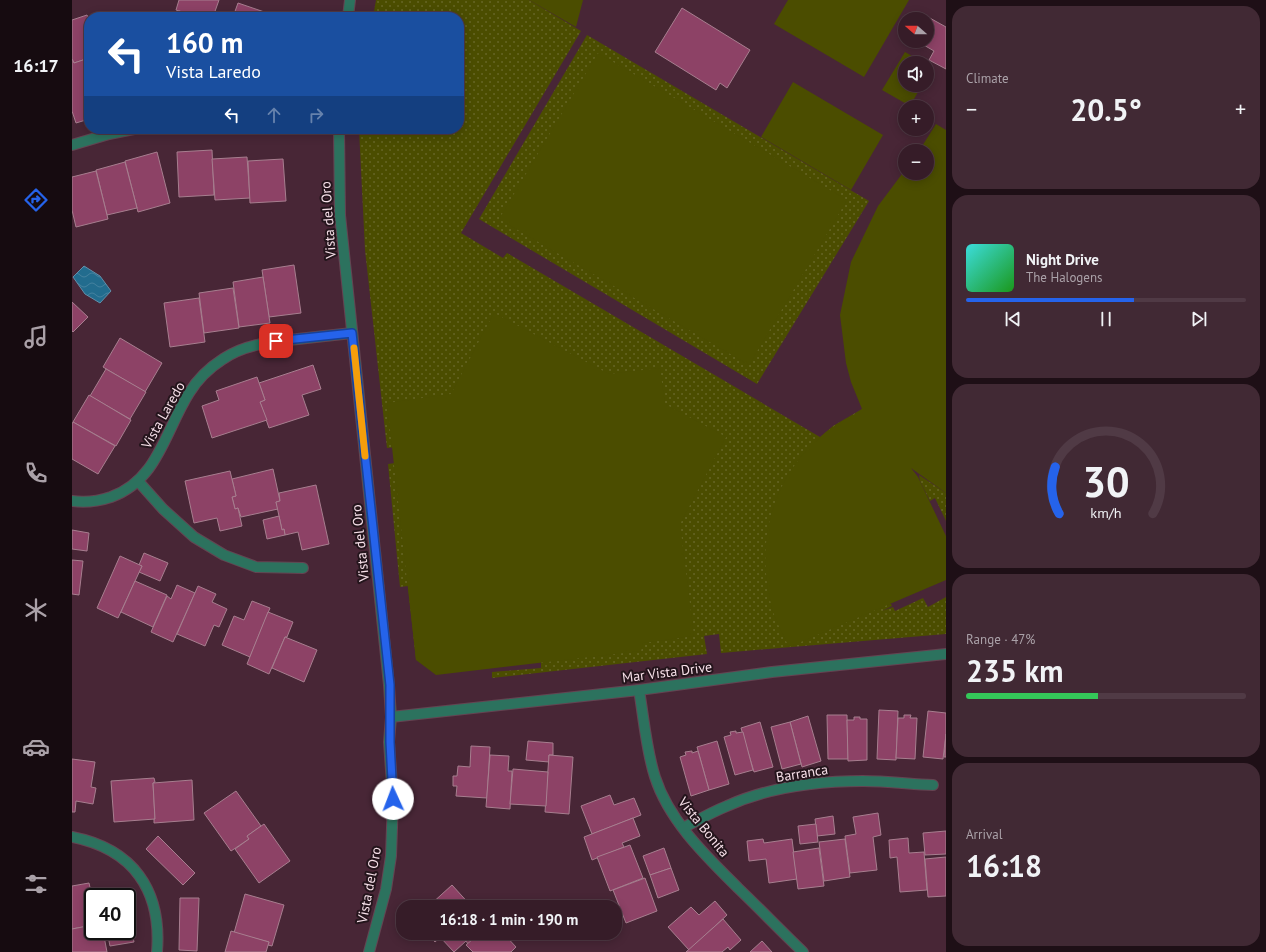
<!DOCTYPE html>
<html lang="en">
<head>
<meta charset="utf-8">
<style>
  :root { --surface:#361c28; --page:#412934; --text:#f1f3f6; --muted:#aaa1a8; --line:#503a45; --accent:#2563eb }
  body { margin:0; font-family:"PT Sans",sans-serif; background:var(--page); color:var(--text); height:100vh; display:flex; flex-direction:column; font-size:15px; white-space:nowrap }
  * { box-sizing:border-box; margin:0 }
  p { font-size:13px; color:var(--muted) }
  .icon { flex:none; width:22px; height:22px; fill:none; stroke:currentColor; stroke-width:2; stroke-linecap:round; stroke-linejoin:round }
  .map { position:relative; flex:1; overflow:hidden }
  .sheet { display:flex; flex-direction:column; gap:6px; padding:6px; background:#1e0f16; width:320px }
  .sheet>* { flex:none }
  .guide { position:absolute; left:12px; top:12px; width:380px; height:122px; border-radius:16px; box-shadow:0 2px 10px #0003,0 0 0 1px var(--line); background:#1a4fa0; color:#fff; overflow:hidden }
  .needle { width:26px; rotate:290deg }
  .tools { position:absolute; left:826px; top:12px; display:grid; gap:8px }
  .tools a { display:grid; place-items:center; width:36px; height:36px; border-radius:50%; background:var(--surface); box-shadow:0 2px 10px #0003,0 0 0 1px var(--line); font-size:20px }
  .speed { position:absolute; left:12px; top:888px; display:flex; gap:8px; font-size:20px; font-weight:700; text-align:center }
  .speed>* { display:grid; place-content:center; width:52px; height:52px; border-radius:50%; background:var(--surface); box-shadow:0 2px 10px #0003,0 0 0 1px var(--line); line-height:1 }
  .speed .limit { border:2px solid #111; border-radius:6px; background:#fff; color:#111 }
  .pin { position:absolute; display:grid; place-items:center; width:34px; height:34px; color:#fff; margin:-17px; border-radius:8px; box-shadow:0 2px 6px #0006 }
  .me { position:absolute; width:44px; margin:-22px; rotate:358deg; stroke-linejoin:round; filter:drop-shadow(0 0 3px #0008) }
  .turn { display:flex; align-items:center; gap:14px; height:84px; padding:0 16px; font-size:18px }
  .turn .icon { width:52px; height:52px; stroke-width:2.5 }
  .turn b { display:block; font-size:28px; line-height:34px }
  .lanes { display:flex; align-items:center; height:38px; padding:0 16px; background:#0003; justify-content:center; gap:20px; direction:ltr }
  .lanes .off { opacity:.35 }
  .big { font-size:30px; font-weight:600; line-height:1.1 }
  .sheet .widget { flex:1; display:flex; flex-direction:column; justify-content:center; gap:6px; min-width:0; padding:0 14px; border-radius:16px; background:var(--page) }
  .sheet .dial { align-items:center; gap:0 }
  .dial svg { height:104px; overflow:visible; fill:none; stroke:var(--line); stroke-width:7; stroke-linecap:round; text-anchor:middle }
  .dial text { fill:var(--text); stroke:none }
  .song { display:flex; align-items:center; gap:12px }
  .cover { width:48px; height:48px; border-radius:6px; background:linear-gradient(135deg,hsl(180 70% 55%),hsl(120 70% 35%)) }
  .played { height:4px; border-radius:2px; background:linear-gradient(90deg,var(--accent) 60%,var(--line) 60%) }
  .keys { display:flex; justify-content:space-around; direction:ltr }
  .heat { display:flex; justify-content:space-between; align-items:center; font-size:22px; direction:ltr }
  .charge { height:6px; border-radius:3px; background:linear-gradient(90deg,#34c759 47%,var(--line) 0) }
  .trip { position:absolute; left:324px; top:900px; width:226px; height:40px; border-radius:16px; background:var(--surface); box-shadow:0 2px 10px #0003,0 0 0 1px var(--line); font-weight:600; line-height:40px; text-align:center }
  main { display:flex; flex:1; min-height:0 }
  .tabs { display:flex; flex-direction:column; width:72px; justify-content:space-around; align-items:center; background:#160b10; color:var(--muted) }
  .tabs .icon { width:28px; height:28px }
  .tabs .selected { color:var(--accent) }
  .tabs b { font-size:18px; color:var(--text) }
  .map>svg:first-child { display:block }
  .grass { fill:url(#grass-dots) }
  .pitch { fill:#4b4d00 }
  .water { fill:url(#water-waves); stroke:#628ea9 }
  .building { fill:#8d4266; stroke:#a77e8f }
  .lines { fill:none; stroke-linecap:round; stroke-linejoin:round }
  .minor-casing { stroke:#644452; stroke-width:12 }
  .minor { stroke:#2c725e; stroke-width:10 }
  .route-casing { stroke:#184099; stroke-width:10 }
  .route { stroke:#2563eb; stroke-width:7 }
  .slow { stroke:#f59e0b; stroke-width:7 }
  .labels { text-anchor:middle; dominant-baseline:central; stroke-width:4; stroke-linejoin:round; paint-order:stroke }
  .street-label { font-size:14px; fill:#f6dfe8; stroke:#24151c }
</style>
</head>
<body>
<main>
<nav class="tabs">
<b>16:17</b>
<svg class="icon selected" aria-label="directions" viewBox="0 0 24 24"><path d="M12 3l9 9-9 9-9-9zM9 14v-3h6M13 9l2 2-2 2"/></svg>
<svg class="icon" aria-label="music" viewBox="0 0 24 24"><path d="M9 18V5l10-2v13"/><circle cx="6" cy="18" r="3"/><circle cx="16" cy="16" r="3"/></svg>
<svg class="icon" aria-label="phone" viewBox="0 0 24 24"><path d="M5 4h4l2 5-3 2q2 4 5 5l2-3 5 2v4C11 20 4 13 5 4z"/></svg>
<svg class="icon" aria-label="climate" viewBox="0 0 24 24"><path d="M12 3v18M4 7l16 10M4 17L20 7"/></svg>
<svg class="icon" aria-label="car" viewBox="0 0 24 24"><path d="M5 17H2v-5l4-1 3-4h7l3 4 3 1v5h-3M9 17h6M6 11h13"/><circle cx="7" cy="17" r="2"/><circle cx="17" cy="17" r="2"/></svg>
<svg class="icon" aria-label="filters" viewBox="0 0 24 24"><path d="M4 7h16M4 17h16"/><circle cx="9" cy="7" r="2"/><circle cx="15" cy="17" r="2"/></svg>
</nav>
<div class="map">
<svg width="874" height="952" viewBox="0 0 874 952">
  <defs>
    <pattern id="grass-dots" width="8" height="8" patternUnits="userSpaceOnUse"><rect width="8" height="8" fill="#4b4d00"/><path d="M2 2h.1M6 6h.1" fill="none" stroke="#666625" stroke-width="1.8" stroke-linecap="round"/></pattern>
    <pattern id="water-waves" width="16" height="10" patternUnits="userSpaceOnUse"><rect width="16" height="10" fill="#226c8e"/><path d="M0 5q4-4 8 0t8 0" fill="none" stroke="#43819e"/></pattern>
  </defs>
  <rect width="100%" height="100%" fill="#482636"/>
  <g class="grass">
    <path d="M304,0h153l52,31 -120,202 42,25 4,-5 313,184 13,-11 29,-17 19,190 10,5 1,2 -10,5 11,-4 2,4 28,-13 5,9 18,-10v37l-225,19 -2,-19 -15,2 3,18 -215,24v-6l49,-4v-6l-109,-19 -16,17 -8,-74 -8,1 -12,-123 21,-3 -2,-15 -20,2 -22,-198 -6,-121h100v-112h-86z"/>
    <path d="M515,35l282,166 -112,183 -278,-165z"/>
    <path d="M847,475l27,18v28l-11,-23 -5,3 -10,-20z"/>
  </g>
  <g class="pitch">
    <path d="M457,0h54l-7,27z"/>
    <path d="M716,0h121l-45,77 -90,-53z"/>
    <path d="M833,52l19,11h-19v22h17l-12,21 -28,-16z"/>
    <path d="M526,53l249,147 -98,165 -250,-146z"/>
    <path d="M721,82l90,53 -32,55 -90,-53z"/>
    <path d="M864,124l10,6v363l-35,-25 7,9 28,59v44l-157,67c-6,-13 -13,-25 -17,-39 -15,-56 -5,-116 36,-159 8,-8 16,-16 25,-22 9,-7 21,-11 29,-18l-11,-27 -5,-19 -6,-48 11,-53 27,-56 27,-36v3h22v-22h-8z"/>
    <path d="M422,313l115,61 51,-6 5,36 61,33 -46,87 14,112 -51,7 -2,8 -205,24 -20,-15 -29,-257 64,-9z"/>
  </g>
  <path class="water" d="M12,266l16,10 11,15 -11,12 -15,-9 -12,-17z"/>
  <g class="building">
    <path d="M107,0h40l-6,17h-14l-23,-7z"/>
    <path d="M166,3l41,14h-46z"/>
    <path d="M610,8l68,42 -23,38 -7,-5 -4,7 -61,-38z"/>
    <path d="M107,11l20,6h-22z"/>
    <path d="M15,15l2,5v38l-15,5 -2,-4v-39z"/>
    <path d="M856,17l18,10v42l-17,-9 5,-9 -17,-10h10v-22z"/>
    <path d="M17,58v61l-13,4 -4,-12v-52l2,4z"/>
    <path d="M140,150l2,45 -35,2 -2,-45z"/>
    <path d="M85,152l13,51 -32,9 -13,-51z"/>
    <path d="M175,157l3,41 -35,2 -3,-41z"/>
    <path d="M211,159l3,42 -36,2 -2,-42z"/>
    <path d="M53,162l12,46 -30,7 -11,-45z"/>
    <path d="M24,171l12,48 -32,8 -4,-17v-33z"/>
    <path d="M222,265l7,48 -32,4 -7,-47z"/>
    <path d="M191,277l7,46 -31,4 -6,-45z"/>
    <path d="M161,288l6,40 -35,5 -5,-40z"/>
    <path d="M127,298l6,44 -35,5 -6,-44z"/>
    <path d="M0,302l16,15 -15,15 -1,-1z"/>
    <path d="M48,338l42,25 -17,29 -42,-25z"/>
    <path d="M241,365l8,24 -19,6 7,20 -40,13 -9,-26 5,-2 -6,-17z"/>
    <path d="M34,369l40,23 -16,27 -40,-23z"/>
    <path d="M185,377l8,23 -5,2 7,18 -55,18 -10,-32 17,-6 -3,-9z"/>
    <path d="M17,395l42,25 -15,26 -43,-24z"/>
    <path d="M1,422l42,24 -17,28 -26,-15v-35z"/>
    <path d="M201,469l7,32 -4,1 2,7 -37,8 -3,-9 -3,1 -3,-12 4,-1 -4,-17z"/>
    <path d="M158,471l6,25 -4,1 3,12 3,-1 4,18 -22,5 -3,-13 -23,5 -9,-42z"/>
    <path d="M244,485l13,59 -27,6 -4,-18 -13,3 -1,-6 -2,1 -6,-28 4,-1 -1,-8z"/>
    <path d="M207,516l3,14 2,-1 1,6 -18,4 -4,-19z"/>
    <path d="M0,530l17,3 -2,18 -15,-2z"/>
    <path d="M72,553l24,10 -8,18 -21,-9 3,-6 -3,-1z"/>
    <path d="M48,556l22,10 -24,52 -21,-10z"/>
    <path d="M0,560l11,1 -4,34 -7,-1z"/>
    <path d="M63,581l32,14 -14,32 -32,-15z"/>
    <path d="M105,585l18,8 -22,49 -22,-10 16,-36 4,3z"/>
    <path d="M126,586l18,8 -4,8 15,7 -8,18 -5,-2 -9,21 -28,-12z"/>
    <path d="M180,601l18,7 -20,49 -28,-12 12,-29 10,4z"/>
    <path d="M196,612l25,10 -6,15h-2l-16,37 -22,-10z"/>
    <path d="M213,637l32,13 -13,32 -32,-14z"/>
    <path d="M807,710l19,1 -2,49 -19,-1z"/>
    <path d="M856,711l18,2v21l-3,25 -20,-2z"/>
    <path d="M755,715h20l1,44h-20z"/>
    <path d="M832,715h7l-1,3h7l-2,41 -19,-1 2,-40h6z"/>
    <path d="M736,716l13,45 -19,6 -12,-45z"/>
    <path d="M782,717h6v2h7v41l-19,1 -1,-41h7z"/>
    <path d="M688,722l13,45 -19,5 -13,-44z"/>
    <path d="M718,722l11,42 -19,5 -11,-42z"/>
    <path d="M664,731v2l7,-1 10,38 -18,5 -11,-38 7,-2 -1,-3z"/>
    <path d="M874,734v23h-2z"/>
    <path d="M456,741l25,2v12h-4v7l-23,-2z"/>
    <path d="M645,741l12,43 -20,6 -12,-43z"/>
    <path d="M399,746l19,1 -3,51 -31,-2 1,-10h-4v-10h4l1,-10 12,1z"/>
    <path d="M620,751v2l6,-2 11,39 -18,6 -11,-39 6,-2 -1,-3z"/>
    <path d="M418,755l19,1 -1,15h4l-2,38 -24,-2z"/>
    <path d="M477,755l24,2 -4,57 -24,-2z"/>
    <path d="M0,759l23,3 -4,25 5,1 -3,16 -17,-3 -1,11h-3z"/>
    <path d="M441,769l35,3 -2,34 -36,-2z"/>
    <path d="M82,778l1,4 -2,1 2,36 -41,3 -3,-41z"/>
    <path d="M120,780l2,40 -40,3v-4h1l-2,-36z"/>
    <path d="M164,791l25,35 -14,10 2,3 -18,12 -27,-38z"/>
    <path d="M538,795l4,10 20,-7 7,17 -49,19 -11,-28z"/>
    <path d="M806,813l3,22 -8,2 4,33 -27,3 -5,-37 11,-2 -3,-17z"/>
    <path d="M761,816l2,18 -18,2 -2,-17z"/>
    <path d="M561,818l7,18 -18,7 2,4 -32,13 -8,-23z"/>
    <path d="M192,824l26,37 -31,22 -24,-34 14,-10 -2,-3z"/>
    <path d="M744,824l2,18 -18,2 -2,-18z"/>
    <path d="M874,831v23l-21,1 -2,-22z"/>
    <path d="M86,836l37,37 -12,12 -37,-36z"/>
    <path d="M836,838l1,15 15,-1 3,38 -27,2 -3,-35 -7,1 -1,-18z"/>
    <path d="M691,839l1,4 28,-4 5,40 -28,4 -3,-24 -17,2 -2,-20z"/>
    <path d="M773,839l5,38 -26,4 -5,-39z"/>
    <path d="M558,845l13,33 -33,13 -13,-34z"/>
    <path d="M592,848l7,20 -21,7 -7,-19z"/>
    <path d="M747,848l5,38 -26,3 -5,-37z"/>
    <path d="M874,857v39l-18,1 -3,-38z"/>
    <path d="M599,868l8,22 -21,8 -8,-23z"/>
    <path d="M573,878l12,33 -31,12 -13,-33z"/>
    <path d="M17,883l4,18v24l-21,4v-43z"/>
    <path d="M380,885l20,22h-41l-1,-2z"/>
    <path d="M173,894l39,11 -12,41 -4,-1 1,-3 -35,-9z"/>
    <path d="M108,898h19l-2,53 -18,-1z"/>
    <path d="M407,901l6,6h-13z"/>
    <path d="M643,901l12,14 -38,35 -21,-23 23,-20 8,8z"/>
    <path d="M55,918h2l5,24 -24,4 -3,-15h20z"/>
    <path d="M651,919l18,21 -11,10 -2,-3 -6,5h-36z"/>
    <path d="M21,925v6h10l4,21h-35v-23z"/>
    <path d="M159,931l38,11 -3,10h-41z"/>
    <path d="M354,933h19l-10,9z"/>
    <path d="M373,933h35l-12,11 -2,-3 -12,11 -14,-15z"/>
    <path d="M408,933h23l13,14 -5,5h-38l-7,-7z"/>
    <path d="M690,941l10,11h-22z"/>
  </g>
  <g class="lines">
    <g class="minor-casing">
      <g id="minor">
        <path d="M276,17l2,-17"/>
        <path d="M267,129l1,86 49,470 2,32 -2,25 4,57 -2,57 -5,33 -17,63"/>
        <path d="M0,145l37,-11 25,-5"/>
        <path d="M66,481l25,28 31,28 30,18 32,12 47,1"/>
        <path d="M0,501c13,2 27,0 39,-4 47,-17 54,-66 78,-104 8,-13 20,-25 34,-34 22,-15 48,-17 75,-20 18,-2 36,-4 54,-6"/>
        <path d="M567,690c5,29 7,59 16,87 14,44 51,79 83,111 22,21 43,43 65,64"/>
        <path d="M319,717l248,-27 133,-18 174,-18"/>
        <path d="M611,828c15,-8 29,-16 44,-22 42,-19 90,-25 136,-25 23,0 47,3 70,4"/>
        <path d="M0,837c61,12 90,53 85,115"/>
      </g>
    </g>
    <use href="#minor" class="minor"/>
  </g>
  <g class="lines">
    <g class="route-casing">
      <path id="route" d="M204,341l76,-8 38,352v57l3,57"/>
    </g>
    <use href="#route" class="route"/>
    <path class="slow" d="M282,348l11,108"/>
  </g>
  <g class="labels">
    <g class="street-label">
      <text transform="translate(256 220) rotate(-94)">Vista del Oro</text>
      <text transform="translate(91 415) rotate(-61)">Vista Laredo</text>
      <text transform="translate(288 543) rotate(-96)">Vista del Oro</text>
      <text transform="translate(595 672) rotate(-7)">Mar Vista Drive</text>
      <text transform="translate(730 773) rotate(-9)">Barranca</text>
      <text transform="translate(632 827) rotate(51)">Vista Bonita</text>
      <text transform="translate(297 885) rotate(-79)">Vista del Oro</text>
    </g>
  </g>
</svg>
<div class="tools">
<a><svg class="needle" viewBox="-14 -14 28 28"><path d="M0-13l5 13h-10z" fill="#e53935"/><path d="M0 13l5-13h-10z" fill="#aaa1a8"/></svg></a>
<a><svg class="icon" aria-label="sound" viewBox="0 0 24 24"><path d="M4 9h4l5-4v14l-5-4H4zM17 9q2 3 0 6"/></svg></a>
<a>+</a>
<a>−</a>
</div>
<div class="speed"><div class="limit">40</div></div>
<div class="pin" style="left:204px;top:341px;background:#d93025"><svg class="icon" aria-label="arrive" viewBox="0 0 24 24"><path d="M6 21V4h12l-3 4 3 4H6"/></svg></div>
<svg class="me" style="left:321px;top:799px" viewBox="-20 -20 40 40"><circle r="19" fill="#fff"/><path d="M0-13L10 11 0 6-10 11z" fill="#2563eb"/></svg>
<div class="trip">16:18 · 1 min · 190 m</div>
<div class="guide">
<div class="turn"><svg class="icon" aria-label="left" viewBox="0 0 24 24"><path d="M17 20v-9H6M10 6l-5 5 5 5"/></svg><div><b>160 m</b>Vista Laredo</div></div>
<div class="lanes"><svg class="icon" aria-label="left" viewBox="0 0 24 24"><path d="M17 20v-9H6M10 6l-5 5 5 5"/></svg><svg class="icon off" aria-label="ahead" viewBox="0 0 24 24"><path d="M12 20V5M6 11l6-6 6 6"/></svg><svg class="icon off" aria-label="right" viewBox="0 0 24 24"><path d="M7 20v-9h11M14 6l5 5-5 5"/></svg></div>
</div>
</div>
<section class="sheet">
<div class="widget"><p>Climate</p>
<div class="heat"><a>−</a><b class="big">20.5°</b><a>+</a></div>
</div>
<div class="widget">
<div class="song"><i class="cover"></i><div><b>Night Drive</b><p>The Halogens</p></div></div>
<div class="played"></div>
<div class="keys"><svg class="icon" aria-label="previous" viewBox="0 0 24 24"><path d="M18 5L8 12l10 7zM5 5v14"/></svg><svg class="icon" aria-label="pause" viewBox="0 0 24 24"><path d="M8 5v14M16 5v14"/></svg><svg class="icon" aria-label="next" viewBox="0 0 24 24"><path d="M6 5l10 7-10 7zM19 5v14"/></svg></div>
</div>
<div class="widget dial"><svg viewBox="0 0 100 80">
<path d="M14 69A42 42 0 1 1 86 69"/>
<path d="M14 69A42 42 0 0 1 11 33" stroke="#2563eb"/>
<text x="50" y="56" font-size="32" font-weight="700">30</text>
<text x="50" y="72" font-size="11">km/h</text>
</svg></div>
<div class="widget"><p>Range · 47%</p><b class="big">235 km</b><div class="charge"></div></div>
<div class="widget"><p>Arrival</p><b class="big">16:18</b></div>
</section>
</main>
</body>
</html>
